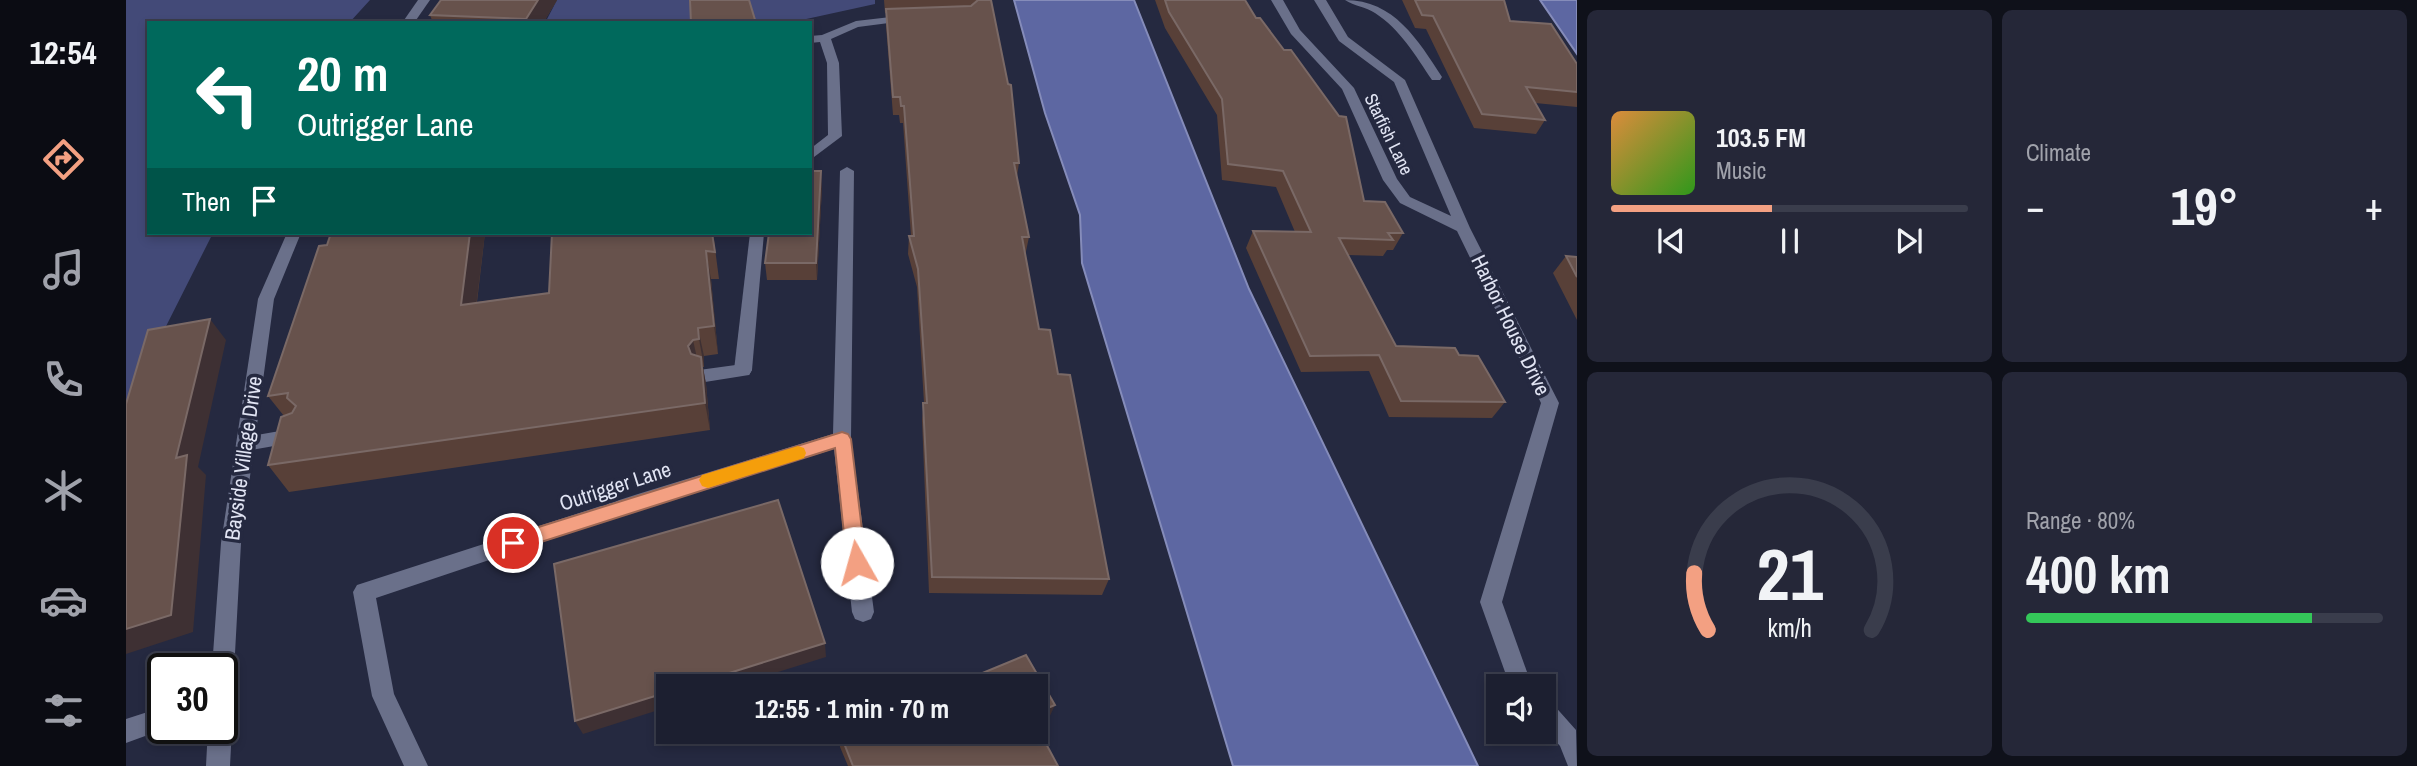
<!DOCTYPE html>
<html lang="en">
<head>
<meta charset="utf-8">
<style>
  :root { --surface:#1c1f30; --page:#252738; --text:#f1f3f6; --muted:#a0a2ab; --line:#3a3d4c; --accent:#f3a082 }
  body { margin:0; font-family:"Archivo Narrow",sans-serif; background:var(--page); color:var(--text); height:100vh; display:flex; flex-direction:column; font-size:26px; white-space:nowrap }
  * { box-sizing:border-box; margin:0 }
  p { font-size:23px; color:var(--muted) }
  .icon { flex:none; width:38px; height:38px; fill:none; stroke:currentColor; stroke-width:2; stroke-linecap:round; stroke-linejoin:round }
  .map { position:relative; flex:1; overflow:hidden }
  .details { display:flex; flex-direction:column; gap:10px; padding:10px; background:#0f111a; width:840px }
  .details>* { flex:none }
  .guide { position:absolute; left:21px; top:21px; width:665px; height:214px; border-radius:0px; box-shadow:0 4px 10px #0003,0 0 0 2px var(--line); background:#00695c; color:#fff; overflow:hidden }
  .tools { position:absolute; left:1360px; top:674px; display:grid; gap:14px }
  .tools a { display:grid; place-items:center; width:70px; height:70px; border-radius:0px; background:var(--surface); box-shadow:0 4px 10px #0003,0 0 0 2px var(--line); font-size:35px }
  .speed { position:absolute; left:21px; top:653px; display:flex; gap:14px; font-size:35px; font-weight:700; text-align:center }
  .speed>* { display:grid; place-content:center; width:91px; height:91px; border-radius:50%; background:var(--surface); box-shadow:0 4px 10px #0003,0 0 0 2px var(--line); line-height:1 }
  .speed .limit { border:4px solid #111; border-radius:10px; background:#fff; color:#111 }
  .pin { position:absolute; display:grid; place-items:center; width:60px; height:60px; color:#fff; margin:-30px; border:4px solid #fff; border-radius:50%; box-shadow:0 2px 7px #0007 }
  .me { position:absolute; width:77px; margin:-38px; rotate:353deg; stroke-linejoin:round; filter:drop-shadow(0 0 5px #0008) }
  .turn { display:flex; align-items:center; gap:24px; height:147px; padding:0 35px; font-size:32px }
  .turn .icon { width:91px; height:91px; stroke-width:2.5 }
  .turn b { display:block; font-size:49px; line-height:60px }
  .then { display:flex; align-items:center; height:66px; padding:0 35px; background:#0003; gap:14px; font-size:26px }
  .big { font-size:52px; font-weight:700; line-height:1.1 }
  .details .card { flex:1; display:flex; flex-direction:column; justify-content:center; gap:10px; min-width:0; padding:0 24px; border-radius:10px; background:var(--page) }
  .details .dial { align-items:center; gap:0 }
  .dial svg { height:182px; overflow:visible; fill:none; stroke:var(--line); stroke-width:7; stroke-linecap:round; text-anchor:middle }
  .dial text { fill:var(--text); stroke:none }
  .song { display:flex; align-items:center; gap:21px }
  .cover { width:84px; height:84px; border-radius:10px; background:linear-gradient(135deg,hsl(30 70% 55%),hsl(110 70% 35%)) }
  .played { height:7px; border-radius:4px; background:linear-gradient(90deg,var(--accent) 45%,var(--line) 45%) }
  .keys { display:flex; justify-content:space-around; direction:ltr }
  .heat { display:flex; justify-content:space-between; align-items:center; font-size:38px; direction:ltr }
  .charge { height:10px; border-radius:5px; background:linear-gradient(90deg,#34c759 80%,var(--line) 0) }
  .details .tiles { flex:1; display:grid; gap:10px; grid-template-columns:repeat(2,1fr) }
  .trip { position:absolute; left:530px; top:674px; width:392px; height:70px; border-radius:0px; background:var(--surface); box-shadow:0 4px 10px #0003,0 0 0 2px var(--line); font-weight:700; line-height:70px; text-align:center }
  main { display:flex; flex:1; min-height:0 }
  .tab-bar { display:flex; flex-direction:column; width:126px; justify-content:space-around; align-items:center; background:#0b0c13; color:var(--muted) }
  .tab-bar .icon { width:49px; height:49px }
  .tab-bar .on { color:var(--accent) }
  .tab-bar b { font-size:32px; color:var(--text) }
  .map>svg:first-child { display:block }
  .green { fill:#434a78 }
  .water { fill:#5d67a2; stroke:#858cba; stroke-width:2 }
  .lines { fill:none; stroke-linecap:round; stroke-linejoin:round }
  .service { fill:#6a708a; fill-rule:evenodd }
  .minor { fill:#6a708a; fill-rule:evenodd }
  .wall { fill:#584038 }
  .shaded-wall { fill:#3e3033 }
  .building { fill:#67524c; stroke:#7a6966; stroke-width:2 }
  .route { fill:#f3a082; stroke:#9e6854; stroke-width:2 }
  .slow { fill:#f59e0b }
  .labels { text-anchor:middle; dominant-baseline:central; stroke-width:7; stroke-linejoin:round; paint-order:stroke }
  .far-street-label { font-size:18px; fill:#e1e4f3; stroke:#252940 }
  .street-label { font-size:21px; fill:#e1e4f3; stroke:#252940 }
</style>
</head>
<body>
<main>
<nav class="tab-bar">
<b>12:54</b>
<svg class="icon on" aria-label="directions" viewBox="0 0 24 24"><path d="M12 3l9 9-9 9-9-9zM9 14v-3h6M13 9l2 2-2 2"/></svg>
<svg class="icon" aria-label="music" viewBox="0 0 24 24"><path d="M9 18V5l10-2v13"/><circle cx="6" cy="18" r="3"/><circle cx="16" cy="16" r="3"/></svg>
<svg class="icon" aria-label="phone" viewBox="0 0 24 24"><path d="M5 4h4l2 5-3 2q2 4 5 5l2-3 5 2v4C11 20 4 13 5 4z"/></svg>
<svg class="icon" aria-label="climate" viewBox="0 0 24 24"><path d="M12 3v18M4 7l16 10M4 17L20 7"/></svg>
<svg class="icon" aria-label="car" viewBox="0 0 24 24"><path d="M5 17H2v-5l4-1 3-4h7l3 4 3 1v5h-3M9 17h6M6 11h13"/><circle cx="7" cy="17" r="2"/><circle cx="17" cy="17" r="2"/></svg>
<svg class="icon" aria-label="filters" viewBox="0 0 24 24"><path d="M4 7h16M4 17h16"/><circle cx="9" cy="7" r="2"/><circle cx="15" cy="17" r="2"/></svg>
</nav>
<div class="map">
<svg width="1451" height="766" viewBox="0 0 1451 766">
  <rect width="100%" height="100%" fill="#252940"/>
  <g class="green">
    <path d="M0,0h244l-21,23h-200v210h64l-65,129 -22,61z"/>
    <path d="M431,0h318v4l-87,19h-243z"/>
  </g>
  <g class="water">
    <path d="M888,0h120l115,289 229,477h-245l-151,-503 -2,-48 -35,-102z"/>
    <path d="M1414,0h37v54z"/>
  </g>
  <g class="lines">
    <g class="service">
      <path d="M1219,0c49,0 73,40 97,77l-2,3h-8c-16,-24 -32,-51 -57,-67 -9,-6 -21,-7 -30,-13z"/>
      <path d="M617,364l6,1 3,5 -3,5 -44,7 -6,-2 -3,-5 3,-5z"/>
      <path d="M171,428l6,2 3,5 -3,5 -6,2 -52,9 -7,-2 -2,-5 2,-5 7,-2z"/>
    </g>
    <g class="minor">
      <path d="M292,0h12l-16,23h-12z"/>
      <path d="M1145,0h12l17,30 54,58 43,91 13,18 41,19 -57,-134 -55,-41 -25,-41h12l22,37 57,43 65,148 89,175 -57,199 30,84h-22l-30,-84 61,-199 -84,-172 -57,-28 -17,-23 -41,-91 -51,-55z"/>
      <path d="M782,15l6,3 -2,2 -54,7 -27,12 8,24 3,73 -32,24v-11l18,-14 -1,-72 -7,-21 -10,1v-7l12,-1 34,-14z"/>
      <path d="M721,167l7,4 -3,268 23,173 -3,7 -8,3 -8,-3 -3,-7 -18,-163 -196,61 -262,88 18,96 34,72h-24l-32,-70 -19,-104 4,-7 281,-91 195,-60 7,-263z"/>
      <path d="M161,233h14l-27,66 -33,244 -8,147 -3,8 -8,3v-33h-10l9,-125 37,-244z"/>
      <path d="M624,233h14l-12,137 -3,5h-12l-3,-5z"/>
      <path d="M1418,700l8,3 24,27 1,36h-9l-8,-20 -16,-18z"/>
      <path d="M37,707v21h4l-41,15v-24z"/>
      <path d="M96,717l6,3 4,8 -2,38h-24l2,-38h14z"/>
    </g>
  </g>
  <g class="wall">
    <path d="M431,0l-14,23h-110l-3,-8z"/>
    <path d="M758,0h107l28,163 -2,13 12,61 -4,19 14,73 19,45 51,205 -7,16 -173,-2 -7,-173 2,-17 -7,-116 -9,-33 1,-18h2l-8,-113h-3l-1,-8h-6l-7,-89v-13h-1z"/>
    <path d="M1029,0h90l119,201 39,32 -10,17h-6l-4,6 -35,-1 48,91 63,9 46,47 -13,16 -103,-1 -20,-46 -68,1 -55,-124 7,-17 42,1 -19,-45 -54,-7 -5,-65 -52,-87z"/>
    <path d="M1276,0h102l6,21 67,43v43l-42,-4 10,17 -9,14 -62,-6 -48,-99 -11,-1z"/>
    <path d="M696,188l-5,92h-50l-2,-17z"/>
    <path d="M359,233l-8,69 72,-9 3,-60h161l6,46h-8l7,75 -14,2v11h-1l3,17 4,46 -421,62 -21,-27 16,-49 -16,-20 59,-151z"/>
    <path d="M1440,256l11,1v63l-24,-47z"/>
    <path d="M910,686l12,34 -12,5 22,41h-210l-8,-19v-14z"/>
  </g>
  <g class="shaded-wall">
    <path d="M412,0h19l-14,23h-16l-1,-4z"/>
    <path d="M695,171l1,17 -5,92 -1,-17z"/>
    <path d="M344,233h15l-12,99 -12,-27z"/>
    <path d="M580,251l5,28 7,75 -4,-28z"/>
    <path d="M84,319l16,21 -28,127 8,8 -13,157 -67,22v-25l50,-171z"/>
    <path d="M572,328l6,28v11l-5,-28z"/>
    <path d="M567,340l6,27 -5,7 -6,-28z"/>
    <path d="M575,357l5,27 4,46 -5,-27z"/>
    <path d="M699,643l1,14 -93,29h-45z"/>
    <path d="M542,692v15l-85,27 -8,-13z"/>
    <path d="M929,705l-7,15 -12,5v-12z"/>
  </g>
  <g class="building">
    <path d="M315,0h97l-12,19 -96,-4z"/>
    <path d="M564,0h59l7,23h-65z"/>
    <path d="M852,0h13l17,84 3,1 8,78h-5l15,74h-7l17,92 11,1 8,44 12,1 39,204 -177,-2 -9,-174h4l-9,-134 -9,-33h5l-10,-130h-3l-1,-9h-7l-7,-88 85,-3z"/>
    <path d="M1039,0h80l11,18h4l24,32h7l48,66 7,1 18,84 21,1 18,31h-15l5,7 -54,-2 57,108 59,2 4,7 19,1 27,46 -104,-1 -22,-46 -69,1 -57,-125 58,1 -28,-61 -55,-7 -6,-65 -53,-87z"/>
    <path d="M1289,0h89l6,21 41,3 26,40v28l-51,-5 19,33 -63,-6 -49,-98 -11,-1z"/>
    <path d="M684,171h11l-5,92h-51l4,-30h41z"/>
    <path d="M205,233h139l-9,72 88,-12 3,-60h160l3,19 -9,-1 8,75 -16,2 1,11 -6,1 -5,6 3,8 10,3 4,46 -437,62 13,-48 11,-4 4,-7 -9,-8 1,-5 -20,3 51,-150 8,-1z"/>
    <path d="M1440,256l11,1v20z"/>
    <path d="M84,319l-34,139 11,-3 -16,160 -45,14v-225l22,-74z"/>
    <path d="M652,500l47,143 -137,43h-20v6l-93,29 -21,-157z"/>
    <path d="M900,655l29,50 -19,8v-27h-85z"/>
    <path d="M910,725l22,41h-205l-13,-33 3,-1h193z"/>
  </g>
  <path class="route" d="M716,432l6,2 3,5 15,124 -3,5 -6,3 -7,-3 -3,-5 -12,-115 -322,103 -6,-2 -3,-6 3,-5 6,-3z"/>
  <path class="slow" d="M672,446l6,2 2,5 -2,5 -96,30 -6,-2 -3,-6 3,-5z"/>
  <g class="labels">
    <g class="far-street-label">
      <text transform="translate(1263 134) rotate(64)">Starfish Lane</text>
    </g>
    <g class="street-label">
      <text transform="translate(1385 325) rotate(64)">Harbor House Drive</text>
      <text transform="translate(117 458) rotate(-82)">Bayside Village Drive</text>
      <text transform="translate(489 486) rotate(-18)">Outrigger Lane</text>
    </g>
  </g>
</svg>
<div class="tools">
<a><svg class="icon" aria-label="sound" viewBox="0 0 24 24"><path d="M4 9h4l5-4v14l-5-4H4zM17 9q2 3 0 6"/></svg></a>
</div>
<div class="speed"><div class="limit">30</div></div>
<div class="pin" style="left:387px;top:543px;background:#d93025"><svg class="icon" aria-label="arrive" viewBox="0 0 24 24"><path d="M6 21V4h12l-3 4 3 4H6"/></svg></div>
<svg class="me" style="left:731px;top:563px" viewBox="-20 -20 40 40"><circle r="19" fill="#fff"/><path d="M0-13L10 11 0 6-10 11z" fill="#f3a082"/></svg>
<div class="trip">12:55 · 1 min · 70 m</div>
<div class="guide">
<div class="turn"><svg class="icon" aria-label="left" viewBox="0 0 24 24"><path d="M17 20v-9H6M10 6l-5 5 5 5"/></svg><div><b>20 m</b>Outrigger Lane</div></div>
<div class="then">Then<svg class="icon" aria-label="arrive" viewBox="0 0 24 24"><path d="M6 21V4h12l-3 4 3 4H6"/></svg></div>
</div>
</div>
<section class="details">
<div class="tiles">
<div class="card">
<div class="song"><i class="cover"></i><div><b>103.5 FM</b><p>Music</p></div></div>
<div class="played"></div>
<div class="keys"><svg class="icon" aria-label="previous" viewBox="0 0 24 24"><path d="M18 5L8 12l10 7zM5 5v14"/></svg><svg class="icon" aria-label="pause" viewBox="0 0 24 24"><path d="M8 5v14M16 5v14"/></svg><svg class="icon" aria-label="next" viewBox="0 0 24 24"><path d="M6 5l10 7-10 7zM19 5v14"/></svg></div>
</div>
<div class="card"><p>Climate</p>
<div class="heat"><a>−</a><b class="big">19°</b><a>+</a></div>
</div>
<div class="card dial"><svg viewBox="0 0 100 80">
<path d="M14 69A42 42 0 1 1 86 69"/>
<path d="M14 69A42 42 0 0 1 8 44" stroke="#f3a082"/>
<text x="50" y="56" font-size="32" font-weight="700">21</text>
<text x="50" y="72" font-size="11">km/h</text>
</svg></div>
<div class="card"><p>Range · 80%</p><b class="big">400 km</b><div class="charge"></div></div>
</div>
</section>
</main>
</body>
</html>
